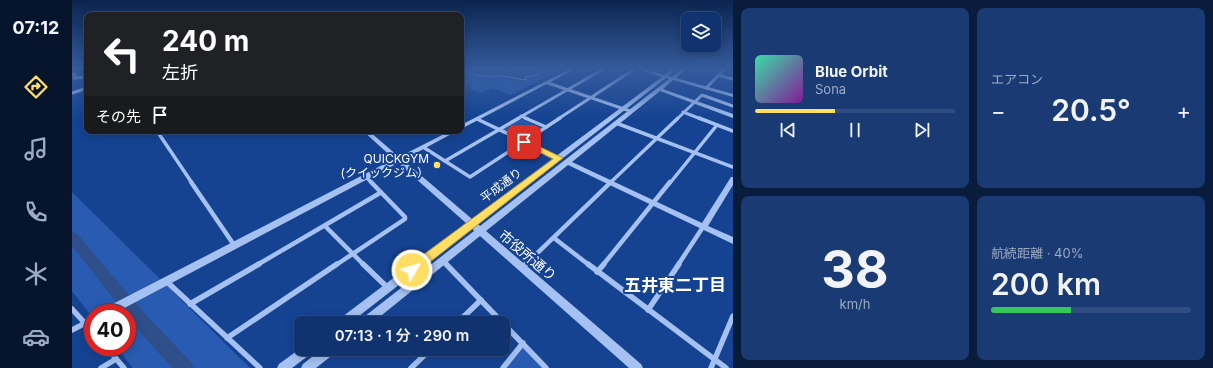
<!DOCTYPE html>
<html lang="ja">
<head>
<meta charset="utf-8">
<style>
  :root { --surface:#10326e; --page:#193a73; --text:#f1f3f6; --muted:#9caac2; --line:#304d81; --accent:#ffde63 }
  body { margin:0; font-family:Inter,"Noto Sans JP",sans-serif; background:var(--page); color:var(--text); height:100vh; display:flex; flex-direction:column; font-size:15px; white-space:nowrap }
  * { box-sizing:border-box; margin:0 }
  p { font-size:13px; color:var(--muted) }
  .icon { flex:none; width:22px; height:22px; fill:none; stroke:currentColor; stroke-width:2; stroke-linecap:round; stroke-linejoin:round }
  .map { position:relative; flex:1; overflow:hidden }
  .side { display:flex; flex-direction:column; gap:8px; padding:8px; background:#091c3c; width:480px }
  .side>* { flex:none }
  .guide { position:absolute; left:12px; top:12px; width:380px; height:122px; border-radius:8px; box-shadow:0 2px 10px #0003,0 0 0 1px var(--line); background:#202124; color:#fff; overflow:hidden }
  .fabs { position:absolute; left:609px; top:12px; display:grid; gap:8px }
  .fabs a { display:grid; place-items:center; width:40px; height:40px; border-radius:8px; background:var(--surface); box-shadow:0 2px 10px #0003,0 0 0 1px var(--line); font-size:20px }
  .speed { position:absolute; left:12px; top:304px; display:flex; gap:8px; font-size:20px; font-weight:700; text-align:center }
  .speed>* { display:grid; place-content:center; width:52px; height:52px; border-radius:50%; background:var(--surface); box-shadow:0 2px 10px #0003,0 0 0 1px var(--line); line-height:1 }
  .speed .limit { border:6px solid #d22; background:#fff; color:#111 }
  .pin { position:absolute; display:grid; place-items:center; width:34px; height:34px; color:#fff; margin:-17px; border-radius:8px; box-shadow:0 2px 6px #0006 }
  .me { position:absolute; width:44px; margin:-22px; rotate:52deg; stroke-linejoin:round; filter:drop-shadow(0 0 3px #0008) }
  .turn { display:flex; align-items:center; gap:14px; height:84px; padding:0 12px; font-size:18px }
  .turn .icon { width:52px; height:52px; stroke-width:2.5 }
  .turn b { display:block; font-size:28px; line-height:34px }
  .then { display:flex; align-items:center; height:38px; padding:0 12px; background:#0003; gap:8px; font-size:15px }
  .big { font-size:30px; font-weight:600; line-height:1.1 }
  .side .card { flex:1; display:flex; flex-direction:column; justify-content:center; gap:6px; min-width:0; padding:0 14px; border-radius:8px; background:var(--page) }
  .side .dial { align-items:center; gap:0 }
  .dial b { font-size:52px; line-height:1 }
  .song { display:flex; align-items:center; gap:12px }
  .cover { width:48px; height:48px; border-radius:6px; background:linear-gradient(135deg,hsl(160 70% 55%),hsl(290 70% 35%)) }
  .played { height:4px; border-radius:2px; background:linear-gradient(90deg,var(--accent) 40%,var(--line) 40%) }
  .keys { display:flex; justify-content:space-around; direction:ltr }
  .heat { display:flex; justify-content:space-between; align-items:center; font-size:22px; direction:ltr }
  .charge { height:6px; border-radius:3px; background:linear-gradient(90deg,#34c759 40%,var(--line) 0) }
  .side .tiles { flex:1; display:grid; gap:8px; grid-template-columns:repeat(2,1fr) }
  .trip { position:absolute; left:222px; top:316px; width:216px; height:40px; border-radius:8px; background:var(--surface); box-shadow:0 2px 10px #0003,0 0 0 1px var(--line); font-weight:600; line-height:40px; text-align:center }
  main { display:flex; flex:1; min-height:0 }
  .menu { display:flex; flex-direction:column; width:72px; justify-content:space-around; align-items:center; background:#06142c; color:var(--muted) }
  .menu .icon { width:28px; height:28px }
  .menu .active { color:var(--accent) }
  .menu b { font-size:18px; color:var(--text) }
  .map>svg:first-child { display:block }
  .green { fill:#285bb1 }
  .water { fill:#2e4f8a; stroke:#96baf4 }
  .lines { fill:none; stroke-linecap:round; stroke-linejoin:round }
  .river { fill:#2e4f8a; fill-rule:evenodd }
  .minor-far3 { stroke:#a4c1f1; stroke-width:3 }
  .minor-far2 { stroke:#a4c1f1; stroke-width:3.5 }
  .minor-far1 { stroke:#a4c1f1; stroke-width:4.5 }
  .minor { stroke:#a4c1f1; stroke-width:5.5 }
  .tertiary { fill:#a4c1f1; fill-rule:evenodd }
  .shaded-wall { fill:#294a82 }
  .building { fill:#3a69b9; stroke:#294a82 }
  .route { fill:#ffde63; stroke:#a69040 }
  .poi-dot { fill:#ffde63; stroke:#154392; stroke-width:1.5 }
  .labels { text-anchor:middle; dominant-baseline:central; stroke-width:4; stroke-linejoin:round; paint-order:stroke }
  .poi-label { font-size:12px; fill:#fff; stroke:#154392; text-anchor:end }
  .street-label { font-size:12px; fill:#fff; stroke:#154392 }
  .near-street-label { font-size:14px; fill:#fff; stroke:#154392 }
  .near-quarter-label { font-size:17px; font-weight:bold; fill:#fff; stroke:#154392 }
</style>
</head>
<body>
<main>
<nav class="menu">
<b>07:12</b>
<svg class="icon active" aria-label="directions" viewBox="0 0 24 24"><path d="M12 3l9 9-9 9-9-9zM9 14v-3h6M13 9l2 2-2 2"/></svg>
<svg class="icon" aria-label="music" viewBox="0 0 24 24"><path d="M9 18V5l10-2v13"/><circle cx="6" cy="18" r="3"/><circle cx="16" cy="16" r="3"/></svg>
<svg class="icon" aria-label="phone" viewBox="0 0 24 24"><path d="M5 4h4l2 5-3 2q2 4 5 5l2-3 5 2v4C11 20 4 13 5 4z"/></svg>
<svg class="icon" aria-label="climate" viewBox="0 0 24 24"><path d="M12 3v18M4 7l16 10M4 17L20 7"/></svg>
<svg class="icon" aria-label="car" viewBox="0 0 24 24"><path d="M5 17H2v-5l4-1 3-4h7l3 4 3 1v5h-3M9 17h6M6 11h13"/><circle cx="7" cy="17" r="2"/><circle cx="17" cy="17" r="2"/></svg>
</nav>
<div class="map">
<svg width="661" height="368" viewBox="0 0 661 368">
  <rect width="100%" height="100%" fill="#154392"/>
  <g class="green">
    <path d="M389,68h103l-53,27 -19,-7 -12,5 -19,-8z"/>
    <path d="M449,119l19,8 2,1 -18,12 -21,-9 -1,-2z"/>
    <path d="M0,192l178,176h-117l-17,-21h11v-34h-34v5l-21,-27z"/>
    <path d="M451,343l23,25h-43z"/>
  </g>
  <path class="water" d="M389,68h89l-7,1 -3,5 -15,3 1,3c-9,-1 -18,-4 -25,-4 -21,0 -20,1 -40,-6z"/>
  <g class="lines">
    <path class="river" d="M0,232l5,2 70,82 44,46 3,6h-21c-8,-9 -45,-46 -46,-55h-2l-53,-67z"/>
    <g class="minor-far3">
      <path d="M0,74h3l-1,4 13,-1"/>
      <path d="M646,75l15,4"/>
      <path d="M476,83l82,28"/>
      <path d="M634,88l20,-20"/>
      <path d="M13,90l2,8"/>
      <path d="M0,93l15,-5"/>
      <path d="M611,112l18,7"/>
      <path d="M449,116l7,3"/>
      <path d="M445,119l88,-51"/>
      <path d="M486,119l78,-51"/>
      <path d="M605,119l25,-24 31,11"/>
    </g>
    <g class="minor-far2">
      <path d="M453,118l21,9"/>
      <path d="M627,118l34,13"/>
      <path d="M405,119l82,39"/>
      <path d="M544,123l117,44"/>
      <path d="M85,131l35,52"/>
      <path d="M351,147l47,30 90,-59"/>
      <path d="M373,161l74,-43"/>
      <path d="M294,177l6,6"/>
      <path d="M538,183l68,-65"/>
      <path d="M598,183l47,-58"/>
    </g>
    <g class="minor-far1">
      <path d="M119,182l43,63"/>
      <path d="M253,226l39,39"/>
      <path d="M482,238l35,27"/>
      <path d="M371,261l4,4"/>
      <path d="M185,265l123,-72"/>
      <path d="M264,265l69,-46v-2l-34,-35"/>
      <path d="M453,265l86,-83"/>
      <path d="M531,265l67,-83"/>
      <path d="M606,265l25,-38"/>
    </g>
    <g class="minor">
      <path d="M291,264l25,24"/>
      <path d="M374,264l100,104"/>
      <path d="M516,264l138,104"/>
      <path d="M451,267l3,-3"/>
      <path d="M525,272l7,-8"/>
      <path d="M94,281l94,87"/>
      <path d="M118,304l69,-40"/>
      <path d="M0,309l21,23"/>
      <path d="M576,310l31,-46"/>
      <path d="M385,323l24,-23"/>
      <path d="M0,330l21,-11"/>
      <path d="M155,338l110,-74"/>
      <path d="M34,347l18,21"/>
      <path d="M29,368l15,-9"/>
      <path d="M339,368l20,-19"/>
      <path d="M431,368l20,-25"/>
      <path d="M639,368l22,-52"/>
    </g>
    <g class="tertiary">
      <path d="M500,68h5l-116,61v-4z"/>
      <path d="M562,68h7l23,7 9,-7h5l-10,8 4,1 11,-9h5l-12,10 57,16v3l-60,-17 -10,9 70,25v4l-73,-27 -88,71 130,61 29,-46h2v8l-25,41 25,11v7l-165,-79 -82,66 155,133 2,4h-14l-149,-132 -108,87h-13l1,-3 114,-89 -2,-3 -122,95h-13l1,-3 128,-97 -68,-60 -283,150h-15l1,-3 293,-151 -31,-28h6l30,26 51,-26h7l-54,29 69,59 190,-142zM594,78l3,1 -189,147 -2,-2z"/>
      <path d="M229,348v1h12l-1,4 -20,15h-15l2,-4z"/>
      <path d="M250,349h14l-1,4 -19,15h-15l2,-4z"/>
    </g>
  </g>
  <path class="shaded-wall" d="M398,84l-1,10 -2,1v3l-6,4v-10l4,-5z"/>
  <path class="building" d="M389,81l9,3 -5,3 3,1 -7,4z"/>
  <linearGradient id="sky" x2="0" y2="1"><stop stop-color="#0c2550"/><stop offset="0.57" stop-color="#355b9d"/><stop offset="1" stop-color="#355b9d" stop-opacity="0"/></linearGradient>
  <rect width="661" height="120" fill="url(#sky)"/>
  <path class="route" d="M452,139l39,19 -147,115 -4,2 -4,-2 -2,-3 2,-4 145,-107 -32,-16 -1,-1z"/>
  <circle class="poi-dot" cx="365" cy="165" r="4"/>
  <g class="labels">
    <g class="poi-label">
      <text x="357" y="158">QUICKGYM<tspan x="357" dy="14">(クイックジム）</tspan></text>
    </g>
    <g class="street-label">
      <text transform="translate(429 185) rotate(-37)">平成通り</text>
    </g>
    <g class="near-street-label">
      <text transform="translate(456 255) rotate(40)">市役所通り</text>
    </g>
    <g class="near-quarter-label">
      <text x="603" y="285">五井東二丁目</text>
    </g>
  </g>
</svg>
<div class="fabs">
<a><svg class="icon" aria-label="layers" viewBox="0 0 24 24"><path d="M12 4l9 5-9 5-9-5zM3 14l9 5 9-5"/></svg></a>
</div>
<div class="speed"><div class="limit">40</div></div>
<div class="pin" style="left:452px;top:142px;background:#d93025"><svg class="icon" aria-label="arrive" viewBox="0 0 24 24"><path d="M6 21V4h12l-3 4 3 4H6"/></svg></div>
<svg class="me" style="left:340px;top:270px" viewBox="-20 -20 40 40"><circle r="17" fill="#ffde63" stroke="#fff" stroke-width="3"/><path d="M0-11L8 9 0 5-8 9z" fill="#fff"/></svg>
<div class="trip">07:13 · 1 分 · 290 m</div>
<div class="guide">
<div class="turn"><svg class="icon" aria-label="left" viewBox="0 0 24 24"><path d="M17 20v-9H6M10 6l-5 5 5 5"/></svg><div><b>240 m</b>左折</div></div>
<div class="then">その先<svg class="icon" aria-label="arrive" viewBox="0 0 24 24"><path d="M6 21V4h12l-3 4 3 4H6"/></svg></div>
</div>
</div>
<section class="side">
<div class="tiles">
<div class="card">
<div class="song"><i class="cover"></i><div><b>Blue Orbit</b><p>Sona</p></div></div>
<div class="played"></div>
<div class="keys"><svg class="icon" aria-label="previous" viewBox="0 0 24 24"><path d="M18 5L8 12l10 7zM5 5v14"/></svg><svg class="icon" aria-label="pause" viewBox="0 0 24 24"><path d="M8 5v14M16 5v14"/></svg><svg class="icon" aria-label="next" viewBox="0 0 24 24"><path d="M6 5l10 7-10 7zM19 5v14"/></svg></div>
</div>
<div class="card"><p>エアコン</p>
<div class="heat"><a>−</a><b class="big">20.5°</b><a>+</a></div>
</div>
<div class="card dial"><b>38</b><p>km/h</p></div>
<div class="card"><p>航続距離 · 40%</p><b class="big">200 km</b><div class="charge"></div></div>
</div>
</section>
</main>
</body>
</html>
